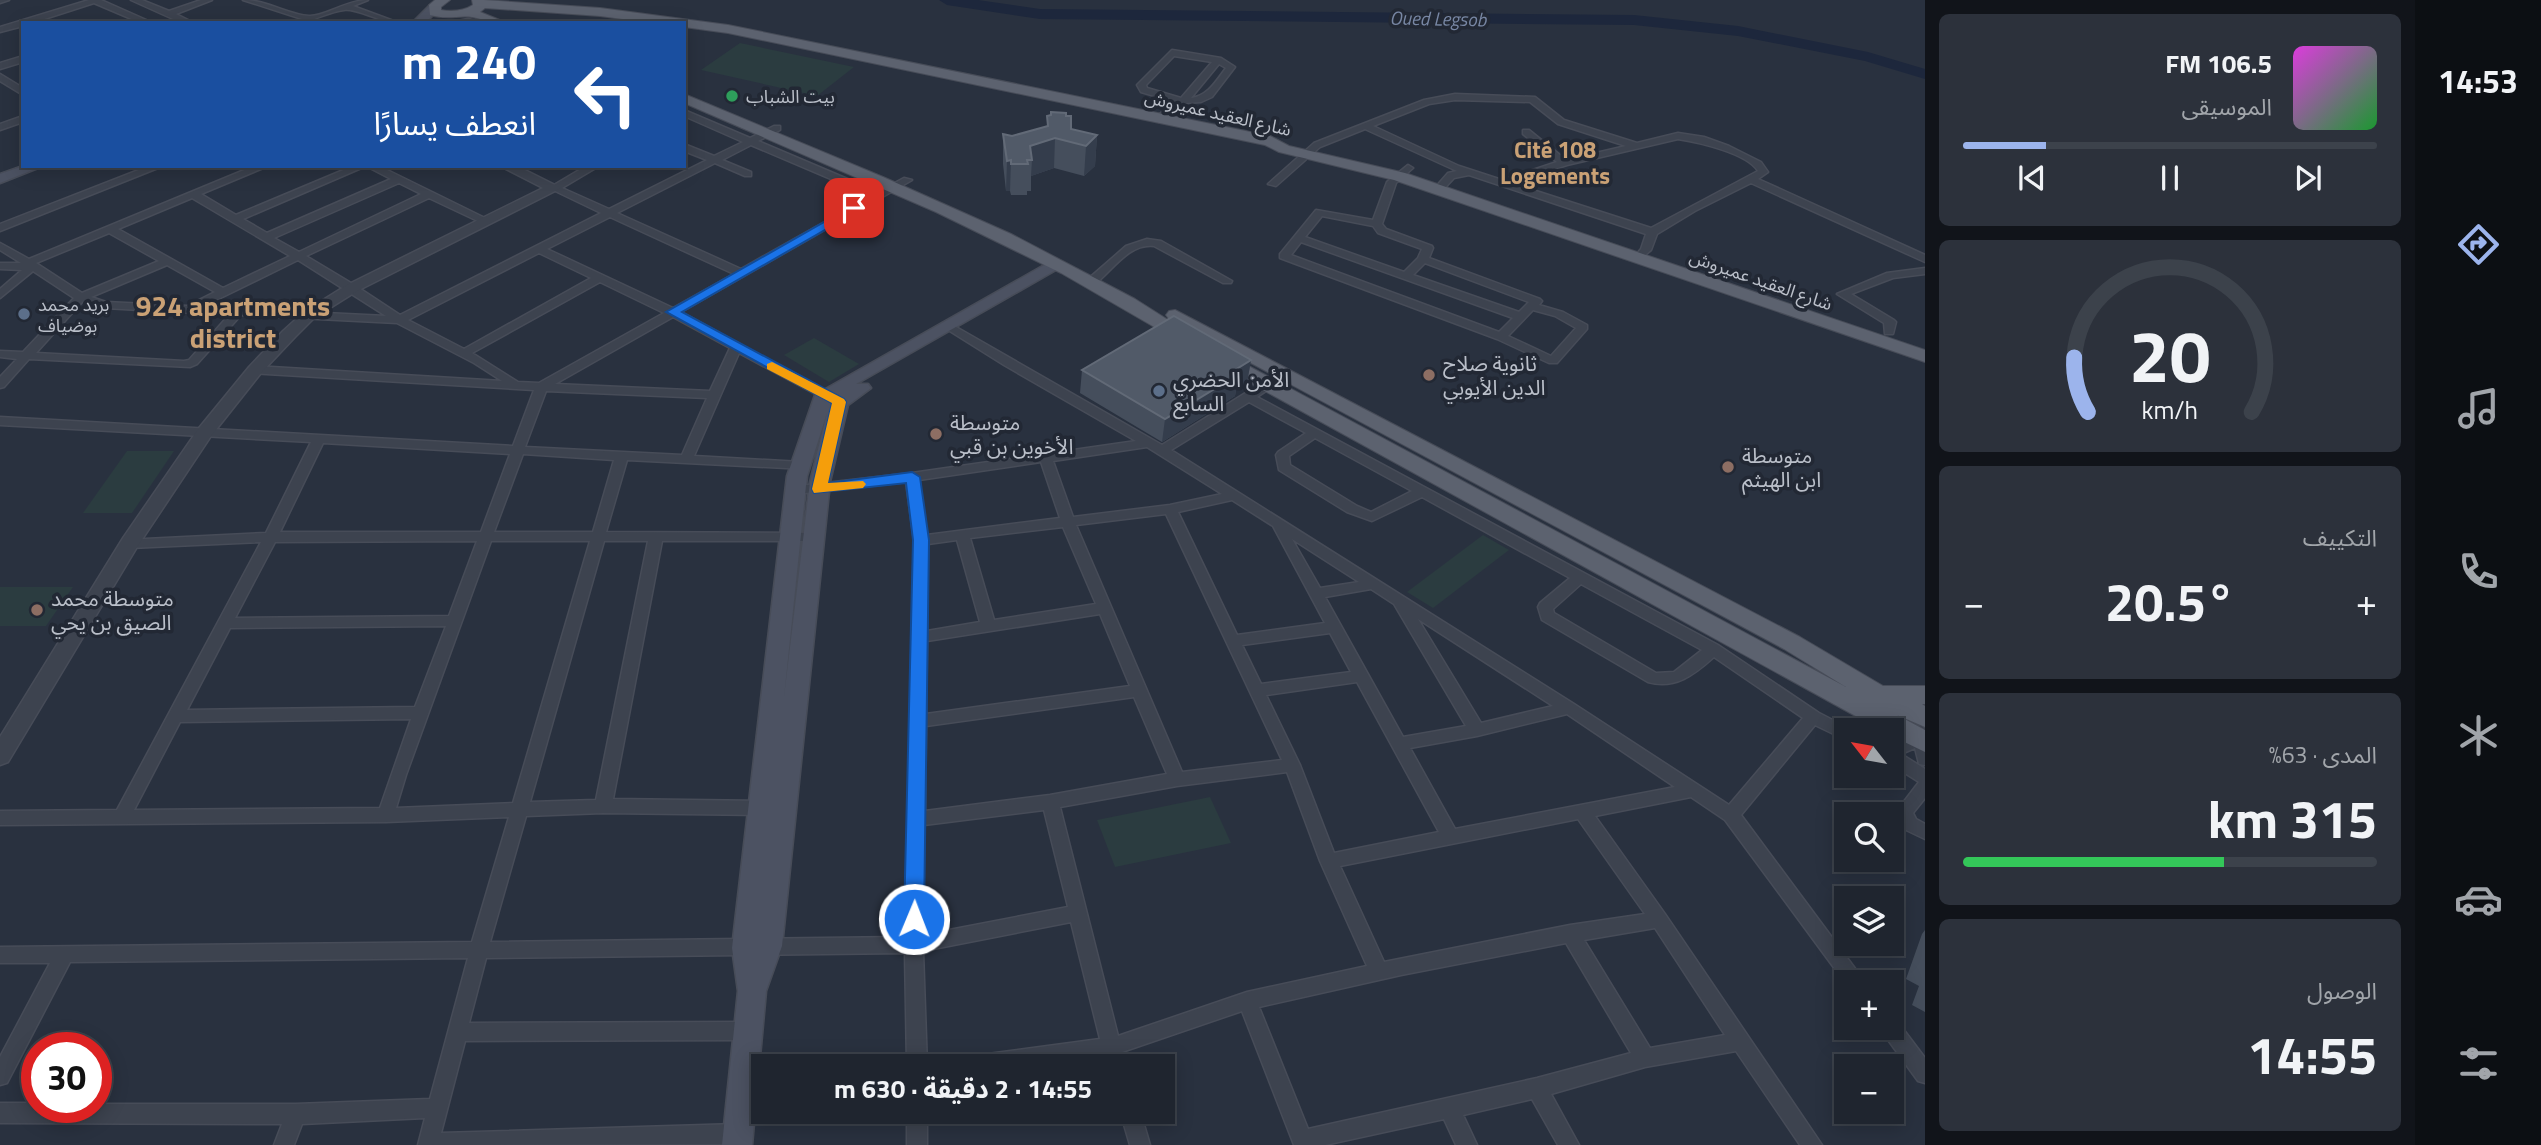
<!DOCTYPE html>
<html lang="ar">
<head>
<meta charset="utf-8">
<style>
  :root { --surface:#1f252f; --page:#2c313b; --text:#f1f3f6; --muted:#a1a5aa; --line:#3c424b; --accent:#9cb4ec }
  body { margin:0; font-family:"Titillium Web","Noto Sans Arabic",sans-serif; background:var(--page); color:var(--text); direction:rtl; height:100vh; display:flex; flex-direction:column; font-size:26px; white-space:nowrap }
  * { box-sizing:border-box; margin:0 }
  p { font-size:23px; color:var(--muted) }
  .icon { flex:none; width:38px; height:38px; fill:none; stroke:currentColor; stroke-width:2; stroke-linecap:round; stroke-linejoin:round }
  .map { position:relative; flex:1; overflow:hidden; direction:ltr }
  .details { display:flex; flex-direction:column; gap:14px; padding:14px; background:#11141a; width:490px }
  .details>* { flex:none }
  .guide { position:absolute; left:21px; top:21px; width:665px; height:147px; border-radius:0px; box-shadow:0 4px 18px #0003,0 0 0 2px var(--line); direction:rtl; background:#1a4fa0; color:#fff; overflow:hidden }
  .needle { width:46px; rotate:301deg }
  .controls { position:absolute; left:1834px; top:718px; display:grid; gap:14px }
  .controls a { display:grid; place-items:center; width:70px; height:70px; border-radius:0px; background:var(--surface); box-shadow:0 4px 18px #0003,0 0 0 2px var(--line); font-size:35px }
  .speed { position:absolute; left:21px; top:1032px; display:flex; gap:14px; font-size:35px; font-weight:700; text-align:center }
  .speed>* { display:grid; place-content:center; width:91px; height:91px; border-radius:50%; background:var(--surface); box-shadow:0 4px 18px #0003,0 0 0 2px var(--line); line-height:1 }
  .speed .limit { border:10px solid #d22; background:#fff; color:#111 }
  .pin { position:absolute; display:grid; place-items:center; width:60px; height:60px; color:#fff; margin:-30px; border-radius:14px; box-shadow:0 4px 10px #0006 }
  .me { position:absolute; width:77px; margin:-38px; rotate:1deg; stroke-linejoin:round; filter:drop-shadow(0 0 5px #0008) }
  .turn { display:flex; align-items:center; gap:24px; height:147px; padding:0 35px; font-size:32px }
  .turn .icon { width:91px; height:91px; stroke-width:2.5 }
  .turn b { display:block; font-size:49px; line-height:60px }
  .big { font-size:52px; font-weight:700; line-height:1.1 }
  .details .widget { flex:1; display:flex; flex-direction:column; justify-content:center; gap:10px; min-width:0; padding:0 24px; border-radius:10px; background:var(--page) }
  .details .dial { align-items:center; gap:0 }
  .dial svg { height:182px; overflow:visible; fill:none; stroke:var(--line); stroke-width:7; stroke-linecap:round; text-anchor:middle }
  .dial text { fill:var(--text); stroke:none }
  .song { display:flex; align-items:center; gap:21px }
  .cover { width:84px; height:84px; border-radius:10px; background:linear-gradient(135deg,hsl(300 70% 55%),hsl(130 70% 35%)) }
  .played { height:7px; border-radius:4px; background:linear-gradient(90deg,var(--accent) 20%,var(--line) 20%) }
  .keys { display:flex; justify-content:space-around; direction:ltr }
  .heat { display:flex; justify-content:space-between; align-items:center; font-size:38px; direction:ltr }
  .charge { height:10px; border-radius:5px; background:linear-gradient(90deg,#34c759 63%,var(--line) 0) }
  .trip { position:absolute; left:751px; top:1054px; width:424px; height:70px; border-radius:0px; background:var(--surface); box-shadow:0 4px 18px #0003,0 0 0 2px var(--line); font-weight:700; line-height:70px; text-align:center; direction:rtl }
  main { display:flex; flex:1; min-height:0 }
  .tabs { display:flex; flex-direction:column; width:126px; justify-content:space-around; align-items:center; background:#0c0f13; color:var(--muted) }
  .tabs .icon { width:49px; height:49px }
  .tabs .current { color:var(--accent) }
  .tabs b { font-size:32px; color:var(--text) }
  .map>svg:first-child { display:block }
  .green { fill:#2b3c40 }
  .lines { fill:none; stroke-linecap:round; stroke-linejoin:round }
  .river { fill:#1d273c; fill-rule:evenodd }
  .minor-casing { stroke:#474c58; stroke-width:3 }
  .tertiary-casing { stroke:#474c58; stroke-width:3 }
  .secondary-casing { stroke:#474c58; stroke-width:3 }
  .primary-casing { stroke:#474c58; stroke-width:2 }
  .minor { fill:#3d434f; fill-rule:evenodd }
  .tertiary { fill:#3d434f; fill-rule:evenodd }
  .secondary { fill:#4c5262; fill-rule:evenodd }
  .primary { fill:#5c626f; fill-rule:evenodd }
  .wall { fill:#454e5c }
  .shaded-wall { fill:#343d4c }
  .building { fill:#515a68; stroke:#626a77; stroke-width:2 }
  .route { fill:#1a73e8; stroke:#114b97; stroke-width:2 }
  .slow { fill:#f59e0b }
  .leisure-dot { fill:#2e9e5b; stroke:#222834; stroke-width:2.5 }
  .service-dot { fill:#5c6f8a; stroke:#222834; stroke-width:2.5 }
  .education-dot { fill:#8d6e63; stroke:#222834; stroke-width:2.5 }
  .labels { text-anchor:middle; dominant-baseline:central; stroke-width:7; stroke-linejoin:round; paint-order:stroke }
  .far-poi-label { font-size:18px; fill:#babfc9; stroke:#222834; text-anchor:start }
  .far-street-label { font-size:18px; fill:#babfc9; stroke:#222834 }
  .far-water-label { font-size:19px; font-style:italic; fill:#7887a4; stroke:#222834 }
  .poi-label { font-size:21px; fill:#babfc9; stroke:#222834; text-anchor:start }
  .far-district-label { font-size:23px; font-weight:bold; fill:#caa175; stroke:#222834 }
  .district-label { font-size:28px; font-weight:bold; fill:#caa175; stroke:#222834 }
</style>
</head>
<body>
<main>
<nav class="tabs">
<b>14:53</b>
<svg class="icon current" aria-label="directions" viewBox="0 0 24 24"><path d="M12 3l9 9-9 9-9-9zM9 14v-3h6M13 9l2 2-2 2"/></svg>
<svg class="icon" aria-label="music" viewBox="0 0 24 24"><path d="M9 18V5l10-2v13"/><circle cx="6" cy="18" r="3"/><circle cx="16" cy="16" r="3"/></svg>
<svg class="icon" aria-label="phone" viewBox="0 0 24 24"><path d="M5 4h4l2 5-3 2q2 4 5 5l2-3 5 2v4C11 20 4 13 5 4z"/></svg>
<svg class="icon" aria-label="climate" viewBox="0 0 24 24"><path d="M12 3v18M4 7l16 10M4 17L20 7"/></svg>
<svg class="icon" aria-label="car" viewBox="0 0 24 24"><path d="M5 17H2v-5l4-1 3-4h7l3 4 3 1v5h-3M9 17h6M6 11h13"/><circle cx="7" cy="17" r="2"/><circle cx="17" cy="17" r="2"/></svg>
<svg class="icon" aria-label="filters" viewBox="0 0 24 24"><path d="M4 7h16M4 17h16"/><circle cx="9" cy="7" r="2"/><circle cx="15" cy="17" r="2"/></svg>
</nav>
<section class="details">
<div class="widget">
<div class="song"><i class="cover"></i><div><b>106.5 FM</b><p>الموسيقى</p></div></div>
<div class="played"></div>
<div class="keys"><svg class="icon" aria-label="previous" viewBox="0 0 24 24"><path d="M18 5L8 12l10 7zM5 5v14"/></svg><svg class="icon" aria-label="pause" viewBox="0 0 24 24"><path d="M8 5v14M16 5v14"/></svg><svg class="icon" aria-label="next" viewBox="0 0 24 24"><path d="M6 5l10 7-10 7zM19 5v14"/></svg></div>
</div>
<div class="widget dial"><svg viewBox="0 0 100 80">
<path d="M14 69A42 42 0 1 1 86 69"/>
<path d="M14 69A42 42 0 0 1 8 45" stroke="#9cb4ec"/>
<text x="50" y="56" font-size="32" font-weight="700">20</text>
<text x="50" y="72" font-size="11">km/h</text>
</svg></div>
<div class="widget"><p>التكييف</p>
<div class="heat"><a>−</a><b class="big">20.5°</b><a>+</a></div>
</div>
<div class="widget"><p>المدى · 63%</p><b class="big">315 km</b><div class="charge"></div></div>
<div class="widget"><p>الوصول</p><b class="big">14:55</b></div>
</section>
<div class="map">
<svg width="1925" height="1145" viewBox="0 0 1925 1145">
  <rect width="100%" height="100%" fill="#29313f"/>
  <g class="green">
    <path d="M740,43l114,24 -37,29 -116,-26z"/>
    <path d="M814,338l45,26 -30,18 -45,-27z"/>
    <path d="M127,451h47l-42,62h-49z"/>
    <path d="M1483,535l26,15 -76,58 -26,-16z"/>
    <path d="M0,587h73l-27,39h-46z"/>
    <path d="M1210,797l21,46 -116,24 -18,-47z"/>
  </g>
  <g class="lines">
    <path class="river" d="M939,0h39l62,9 594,6 104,11 130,26 57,17v10l-60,-18 -127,-25 -104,-11 -594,-6 -93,-14z"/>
    <g class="minor-casing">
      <g id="minor">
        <path d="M0,0h9l-9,3z"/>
        <path d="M89,0h12l52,23h-12l-47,-20 -62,20h-9v3l-23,6v-5z"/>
        <path d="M131,0h11l27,11 32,-11h11l-36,14 18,9h-12z"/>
        <path d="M243,0c24,0 46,15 66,16 15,1 38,-16 59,-16l-15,6 46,17c-18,0 -42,-15 -55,-13 -18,2 -32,13 -50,13l8,-4z"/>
        <path d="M468,19l16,4h-37z"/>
        <path d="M1172,50l49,8 14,9 -23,30 -11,5 -16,1 -26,19 -5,-3 2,-2 19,-15 -34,-10 -4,-7zM1174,56l38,6 -31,36 -34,-10 -1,-3zM1219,64l7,4c-10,13 -18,28 -35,30z"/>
        <path d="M20,57h3v5l-23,7v-6z"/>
        <path d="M0,74l23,14v7l-23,-14z"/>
        <path d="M1455,94l80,3 29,23 73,23 41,-10 26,4 25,9 32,16 7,10 -10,7 167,76v7l-174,-79 -56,28 -38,23 -6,16 -12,10 -5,-3 7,-8 5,-15 -177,-59 -15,3 -13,14h-6l-2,-2 15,-17 9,-2 -92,-42 -45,18 -44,39 -8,-2 46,-41 110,-43zM1455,100l75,2 28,22 68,22 -60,14 -37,-30h-6v4l34,28 -55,18 -43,-14 -86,-40 56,-22zM1678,139c20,3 69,14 80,32l-107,57 -140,-45 56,-18z"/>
        <path d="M684,110l66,28 24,-12h6v4l-22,11 120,51 26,-14 8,2 -231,132 161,88 -2,3h-8l-93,-50 -45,103 107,6 5,1 1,3 -1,3 -179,-9 -21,72 212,1 2,3 -7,5h-151l-49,258 155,2 6,2 2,5 -2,5 -6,2 -165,-2 -77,3 -36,126 415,-5 9,-397 -8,-58 -110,12 -7,-4 2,-3 121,-14 224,-32 -132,-76 -59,-37 -2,-2 6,-3 213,122 122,-76 6,4 -2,3 -31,21 461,248 101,68 33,17h-6v10l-31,-15 -74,90 124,167h-19v2l-121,-164 -34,-23 -96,19 70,98 157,231h-22l-64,-94 -91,16 -94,27 28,51h-21l-26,-46 -69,16 14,30h-21l-12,-26 -119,26h-31l-52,-134 -120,41 4,14h-20l-2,-9 -66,9h-83l3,-7 7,-2 135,-18 -29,-117 -148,29 4,115h-20l-2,-113 -419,5 -17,65 279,-1 7,3 2,6 -2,6 -7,3 -283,1 -24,92 297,-9 7,3 3,7 -3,7 -7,3 -320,1 7,-27 -123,6 -8,21h-20l8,-21 -282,-1v-20h37v5h59v-4h200l134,-5 38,-141 -398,4 -63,121 -7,2v-28l50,-94h-50v-16l472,-5 37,-125 -123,5 -386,3v-14l117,-1 144,-268 -131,6 -7,-5 2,-3 141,-7 45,-91 -311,-17v-8l513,29 21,-56 -283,-17 -2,-3 6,-4 247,15 -28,-18 -77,-40 -156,-8 -44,49 -7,3 -161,-8 -25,28 -4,1v-11l17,-18 -17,-2v-6l23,1 51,-54 -41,-27 -33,27v-9l22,-19 -22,-1v-6h21l-21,-13v-7l29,16 225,-93h14l-67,28 35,21 117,-49h26l112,55 -9,2 -53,-25 -123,58 50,30 44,29 201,-102 -52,-25 37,-22h13l-37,22 47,21 98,-49 -23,-9v-7l30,12 29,-14 -59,-26zM751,145l120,51 -130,73 -124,-56 98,-50 30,13h6v-4l-29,-12zM366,166l25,13 -124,54 -24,-14zM399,183l22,11 -122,58 -25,-14zM192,198l98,58 -67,32 -105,-59zM610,217l124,57 -61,34 -126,-59zM109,233l50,28 -77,32 -46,-30zM539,253l52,25 -127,71 -56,-29zM298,260l88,56 -184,-9zM167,265l48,27 -28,14 -81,-4 -15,-5zM600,282l64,31 -125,70 -21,-1 -46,-29zM83,301l22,7 124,7 -40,45 -5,1 -148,-8zM673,317l57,31 -20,43 -155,-7zM546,391l161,7 -25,57 -157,-8zM1249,402l57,31 -28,19 -2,3 3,15 68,42 25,9 50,-24 148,81 -30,25 -2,4 4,13 106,62c27,8 47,-8 66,-25l89,61 -74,87 -155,-101 -403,-254zM1315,438l97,53 -41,21 -14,-6 -67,-41 -1,-9zM323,443l187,11 -29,78h-201zM1147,447l75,47 -52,11 -97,12 -20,-56zM523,454l91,6 -21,72h-99zM1041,462l19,56 -133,17 -8,-55zM1232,500l41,26 52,97 -88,12 -59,-123zM1166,514l116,246 -100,12 -106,-247zM1063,527l33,77 -102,16 -24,-82zM1292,539l67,43 -39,6zM957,540l23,82 -53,9 1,-87zM477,541l-28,75 -214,2 40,-76zM491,541h99l-77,262 -117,5 10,-33zM604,541h44l-52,259 -66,2zM1581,584l121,66 -28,22 -18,1 -102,-60 -1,-4zM1371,589l23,15 72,122 -63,11 -78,-140zM1100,614l30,72 -204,28 1,-73zM1418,619l135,87 -72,17zM446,626l-31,81 -228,3 43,-82zM1330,633l21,39 -90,12 -19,-39zM1357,682l82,150 -105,21 -34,-88 -34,-70zM1134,697l33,77 -117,21 -125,16 1,-85zM1567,714l108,73 -220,42 -45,-81 67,-12zM411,719l-31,89 -246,2 46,-88zM1287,772l33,89 47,105 -120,26 -129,44 -58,-229 117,-21zM1044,810l24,97 -145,28 1,-110zM1578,819l67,95 -75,11 -186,37 -44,-96zM1655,928l70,107 -75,13 -66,-108zM1566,943l65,110 -94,25 -229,51 -49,-122 142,-32z"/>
        <path d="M23,116v6l-23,8v-6z"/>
        <path d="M1408,165l5,3 -17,15 -14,41 4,5 46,17 1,2 -4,10 111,41 2,2 -3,4 24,7 24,13v4l-30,34h-8l-52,-24 -217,-81v-4l36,-44 57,10 14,-38zM1322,216l51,10 5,7 44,16 -4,9 -14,14 -99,-35zM1301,242l212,76 -14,14 -208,-77zM1425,263l104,39 -10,10 -106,-37zM1533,310l22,6 21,12 -25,28 -43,-20z"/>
        <path d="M149,166h14l-163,65v-7z"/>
        <path d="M1147,239l14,2 71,40 -1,2h-8l-69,-37c-25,-3 -41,24 -59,38h-8v-4l39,-34z"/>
        <path d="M1925,268v6l-32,4 -42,16 43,26 2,2 -3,12h-8l-1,-11 -47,-29 50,-21z"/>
        <path d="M1925,728v37l-6,-1 -4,-16 -14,6 24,15v29l-12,15 3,6 9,5v15l-21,-10 -8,-17 23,-30 -27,-17v-21l23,-9z"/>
        <path d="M1892,1019l5,2 28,37v25l-7,-2 -35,-48 -2,-6h11z"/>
        <rect x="907" y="1111" width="20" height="34"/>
        <path d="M1120,1111h20l10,34h-20z"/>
      </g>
    </g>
    <g class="tertiary-casing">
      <path id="tertiary" d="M500,166h17l44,22 -204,103 -43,27 -19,19 -34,36 -50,63 -74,111 -129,215 -8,3v-28l123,-199 76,-110 50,-61 34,-36 21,-19 43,-27 196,-97z"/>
    </g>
    <g class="secondary-casing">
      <g id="secondary">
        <path d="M429,6l10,3 -14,14h-13z"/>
        <path d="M23,166h20l-43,17v-9z"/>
        <path d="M1055,259l8,5 -2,3 -205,117h12l3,4 -23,17 -18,77 -48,464 -16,45 -14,154h-30l16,-154 -6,-43 55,-472 28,-81zM827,413l-17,69 -26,215 23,-221z"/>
      </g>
    </g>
    <g class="primary-casing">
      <g id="primary">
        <path d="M435,0h15l-9,7v3c12,2 22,1 32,-5l-1,-5h12l116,8 128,17 542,111 19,10 116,27 520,177v12l-531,-182 -115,-28 -14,-7 -537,-112 -44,-6v-4h-32l-52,-7 -115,-8 -5,4 27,11c-13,0 -22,-3 -35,-6 -13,-2 -25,3 -42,-2l-1,-10z"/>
        <path d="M684,94l199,83 128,57 124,65 63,40 -2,4h-14l-121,-70 -125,-61 -252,-109z"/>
        <path d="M1175,310l625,327 83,49h42v18h-3l3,2v21l-28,-12 28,15v22l-33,-16v-6h-11l-667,-367 -2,-4 2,-4h14l618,332 -62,-38 -615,-330 -3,-4 3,-4z"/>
      </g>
    </g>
    <use href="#minor" class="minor"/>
    <use href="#tertiary" class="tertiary"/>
    <use href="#secondary" class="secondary"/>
    <use href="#primary" class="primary"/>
  </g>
  <g class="wall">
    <path d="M1047,116h19l5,13 26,6 -2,31 -11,10 -30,-8 -23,8v15h-4v4h-16l-1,-4h-4l-3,-27v-30l9,2 35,-10z"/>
    <path d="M1251,360l-4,23 -11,7 -1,6 -73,46 -82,-49 2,-23z"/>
    <path d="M1925,930v82l-13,-7 7,-19 -13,-7 16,-45z"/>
  </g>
  <g class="shaded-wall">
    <path d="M1097,135l-2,31 -11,10 2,-30z"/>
    <path d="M1055,138l-1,30 -23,8 1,-16 -2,-14z"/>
    <path d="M1011,160l-1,31h-4l1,-30z"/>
    <path d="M1251,360l-4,23 -11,7 -1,6 -73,46 3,-23z"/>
  </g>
  <g class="building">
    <path d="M1051,112l15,1v3h5v13l26,6 -11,11 -31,-8 -25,8 2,14h-5l1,4h-17v-4l-4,1 -4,-27 9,2 36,-10 -1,-10 4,-1z"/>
    <path d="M1174,316l77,44 -16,10 4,4 -74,45 -83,-49z"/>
  </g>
  <path class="route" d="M854,205l6,3 -2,3 -176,101 162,87 2,3 -18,81 84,-11 8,5 9,63 -5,379 -2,7 -8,2 -7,-2 -3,-7 9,-379 -7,-57 -92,10 -2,-4 20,-86 -166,-91z"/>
  <path class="slow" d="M772,362l72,37 2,3 -18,81 35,-2 3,3 -3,4 -49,5 -2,-4 20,-86 -65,-34v-5z"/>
  <circle class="leisure-dot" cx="732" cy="96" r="7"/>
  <g class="service-dot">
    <circle cx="24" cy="314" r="7"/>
    <circle cx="1159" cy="391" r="7"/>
  </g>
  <g class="education-dot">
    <circle cx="1429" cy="375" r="7"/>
    <circle cx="936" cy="434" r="7"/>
    <circle cx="1728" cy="467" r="7"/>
    <circle cx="37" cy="610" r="7"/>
  </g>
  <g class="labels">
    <g class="far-poi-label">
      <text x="746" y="96">بيت الشباب</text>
      <text x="38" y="304">بريد محمد<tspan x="38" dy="21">بوضياف</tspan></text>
    </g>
    <g class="far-street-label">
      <text transform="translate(1218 113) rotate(13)">شارع العقيد عميروش</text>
      <text transform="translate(1761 280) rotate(19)">شارع العقيد عميروش</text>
    </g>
    <g class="far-water-label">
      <text transform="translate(1438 18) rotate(1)">Oued Legsob</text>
    </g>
    <g class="poi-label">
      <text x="1443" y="363">ثانوية صلاح<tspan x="1443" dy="24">الدين الأيوبي</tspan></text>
      <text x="1173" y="379">الأمن الحضري<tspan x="1173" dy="24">السابع</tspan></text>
      <text x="950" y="422">متوسطة<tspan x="950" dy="24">الأخوين بن قبي</tspan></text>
      <text x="1742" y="455">متوسطة<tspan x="1742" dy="24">ابن الهيثم</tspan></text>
      <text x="51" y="598">متوسطة محمد<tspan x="51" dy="24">الصيق بن يحي</tspan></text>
    </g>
    <g class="far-district-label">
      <text x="1555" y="149">Cité 108<tspan x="1555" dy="26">Logements</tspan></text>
    </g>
    <g class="district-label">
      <text x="233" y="305">924 apartments<tspan x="233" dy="32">district</tspan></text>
    </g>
  </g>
</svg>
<div class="controls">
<a><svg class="needle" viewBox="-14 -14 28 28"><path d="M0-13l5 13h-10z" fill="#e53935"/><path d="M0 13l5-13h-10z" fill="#a1a5aa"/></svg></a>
<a><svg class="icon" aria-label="search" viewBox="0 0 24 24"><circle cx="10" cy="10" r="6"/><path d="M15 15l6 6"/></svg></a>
<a><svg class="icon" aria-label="layers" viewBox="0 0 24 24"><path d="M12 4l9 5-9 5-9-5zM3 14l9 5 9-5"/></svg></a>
<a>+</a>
<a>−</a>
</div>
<div class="speed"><div class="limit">30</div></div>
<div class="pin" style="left:854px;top:208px;background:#d93025"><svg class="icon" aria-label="arrive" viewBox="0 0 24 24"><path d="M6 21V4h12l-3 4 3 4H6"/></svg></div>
<svg class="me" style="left:914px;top:919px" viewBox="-20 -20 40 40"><circle r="17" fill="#1a73e8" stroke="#fff" stroke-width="3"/><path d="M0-11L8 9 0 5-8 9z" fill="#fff"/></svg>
<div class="trip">14:55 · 2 دقيقة · 630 m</div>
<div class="guide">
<div class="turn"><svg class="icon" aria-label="left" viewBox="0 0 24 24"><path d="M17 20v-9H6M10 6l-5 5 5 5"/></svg><div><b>240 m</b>انعطف يسارًا</div></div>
</div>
</div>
</main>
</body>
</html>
